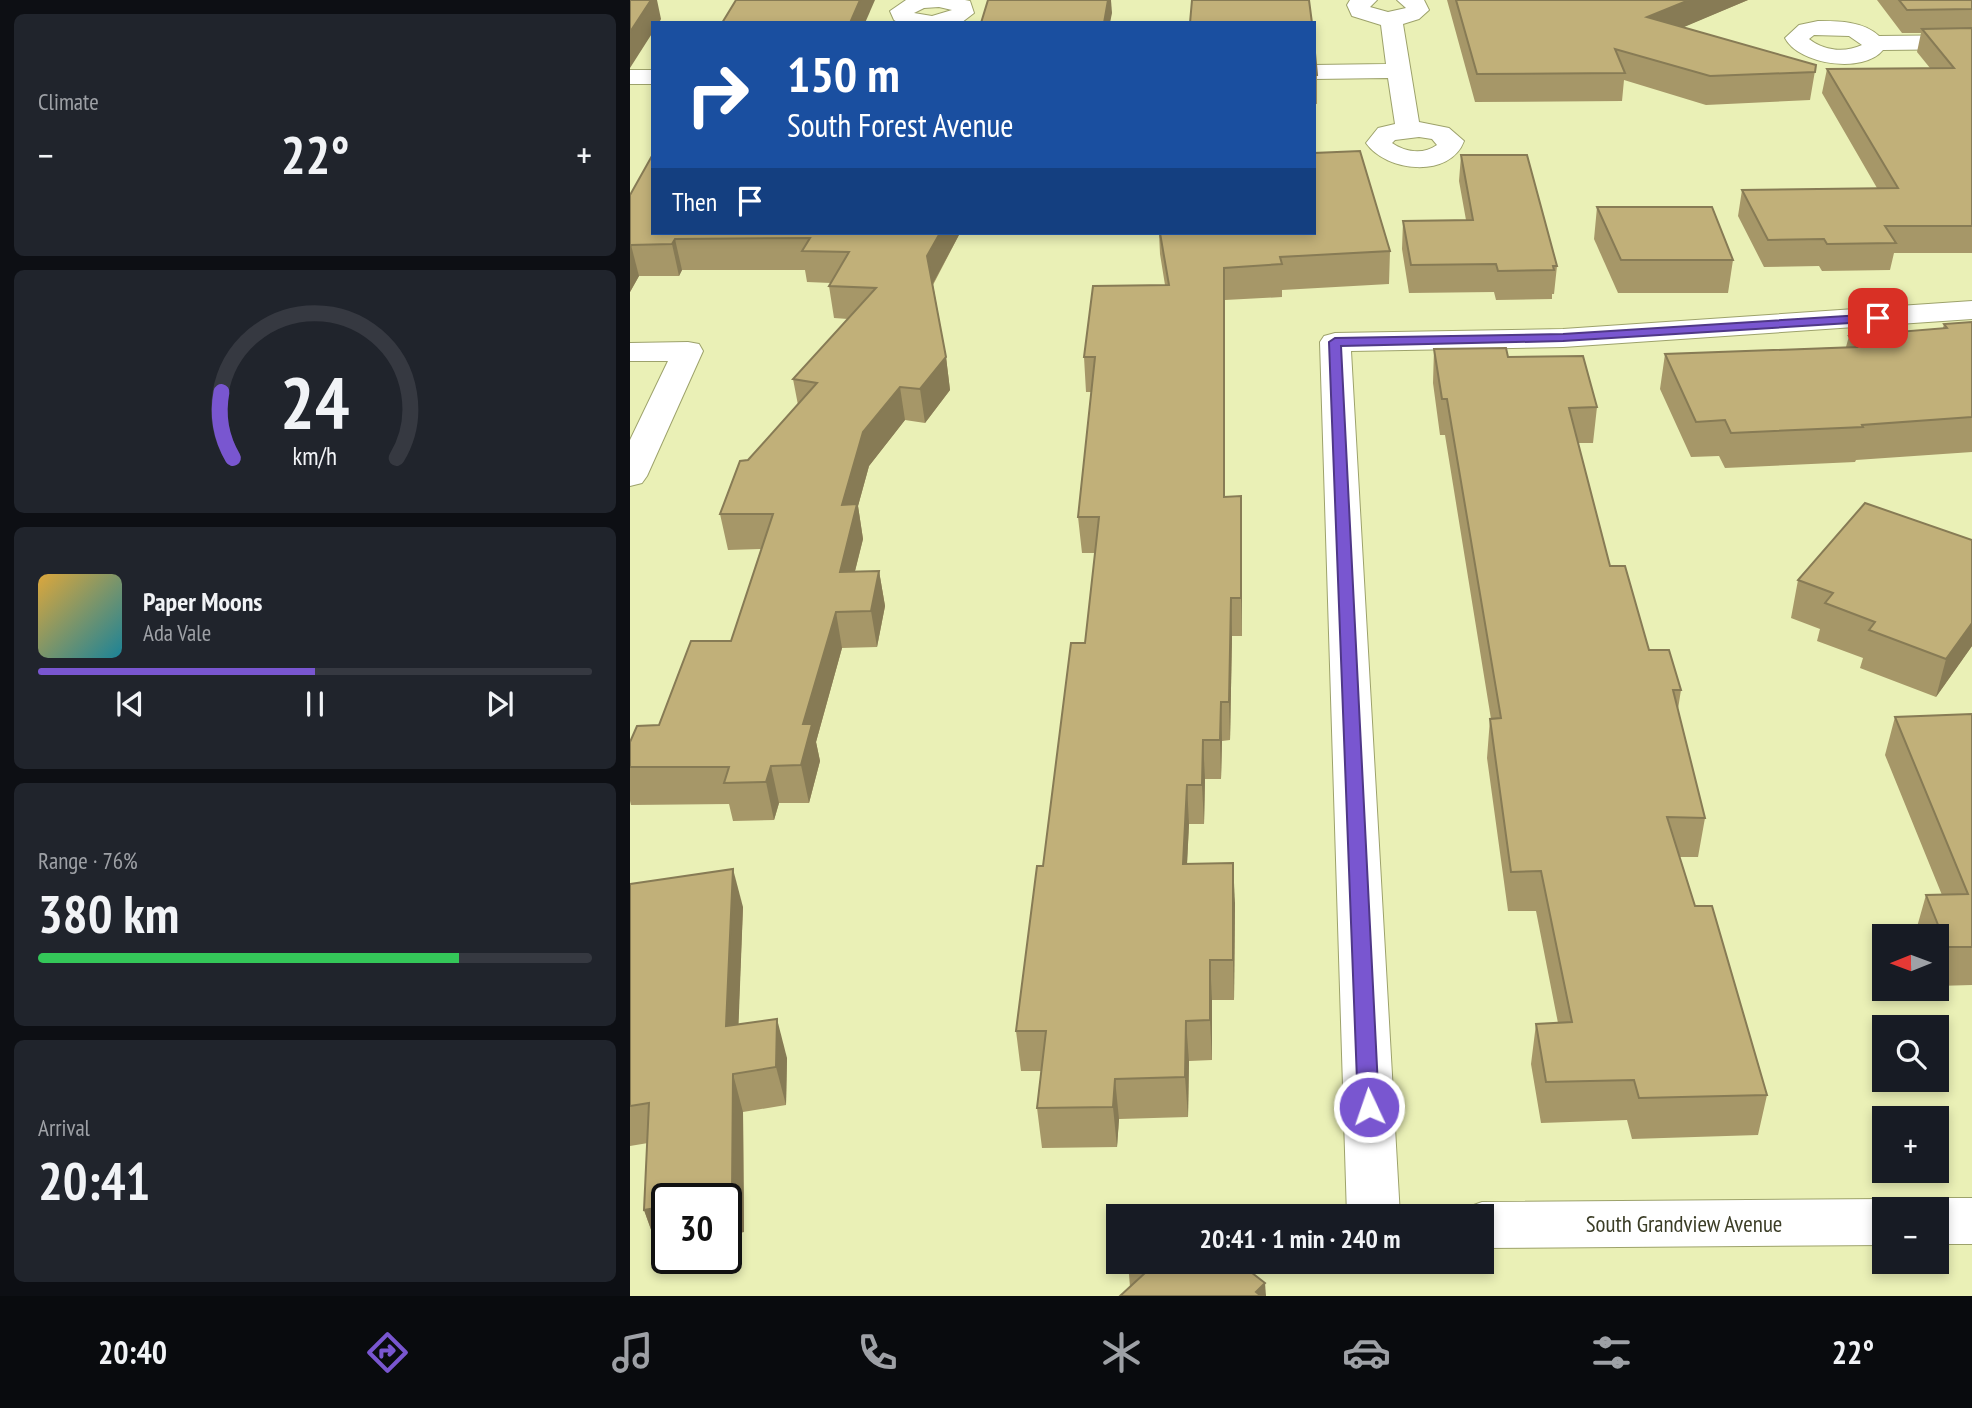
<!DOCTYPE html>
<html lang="en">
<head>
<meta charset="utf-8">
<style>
  :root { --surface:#171b24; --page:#20242c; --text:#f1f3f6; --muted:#9ea1a6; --line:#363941; --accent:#7956d0 }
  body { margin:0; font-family:"PT Sans Narrow",sans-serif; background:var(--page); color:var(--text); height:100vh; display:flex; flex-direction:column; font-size:26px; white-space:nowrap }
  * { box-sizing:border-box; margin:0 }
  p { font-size:23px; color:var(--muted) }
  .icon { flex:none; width:38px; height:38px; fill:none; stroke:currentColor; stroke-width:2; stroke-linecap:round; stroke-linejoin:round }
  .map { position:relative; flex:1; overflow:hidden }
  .side { display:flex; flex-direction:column; gap:14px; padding:14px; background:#0d0f14; width:630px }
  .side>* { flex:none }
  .guide { position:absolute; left:21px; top:21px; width:665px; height:214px; border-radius:0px; box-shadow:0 4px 10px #0003; background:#1a4fa0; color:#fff; overflow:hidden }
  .needle { width:46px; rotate:269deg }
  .controls { position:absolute; left:1242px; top:924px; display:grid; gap:14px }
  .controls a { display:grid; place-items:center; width:77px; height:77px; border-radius:0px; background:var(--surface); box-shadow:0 4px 10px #0003; font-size:35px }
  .speed { position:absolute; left:21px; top:1183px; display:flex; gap:14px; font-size:35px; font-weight:700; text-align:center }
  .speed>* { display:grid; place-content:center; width:91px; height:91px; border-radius:50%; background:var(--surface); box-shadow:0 4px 10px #0003; line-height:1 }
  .speed .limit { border:4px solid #111; border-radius:10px; background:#fff; color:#111 }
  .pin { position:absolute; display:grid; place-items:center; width:60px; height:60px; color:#fff; margin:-30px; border-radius:14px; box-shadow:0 4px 10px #0006 }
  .me { position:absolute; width:77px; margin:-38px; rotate:357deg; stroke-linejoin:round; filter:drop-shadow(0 0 5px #0008) }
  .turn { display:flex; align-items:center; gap:24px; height:147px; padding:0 21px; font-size:32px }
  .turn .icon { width:91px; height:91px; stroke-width:2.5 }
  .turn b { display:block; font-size:49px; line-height:60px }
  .then { display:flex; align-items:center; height:66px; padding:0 21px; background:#0003; gap:14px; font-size:26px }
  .big { font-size:52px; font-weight:700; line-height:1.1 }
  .side .widget { flex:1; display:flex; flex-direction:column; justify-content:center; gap:10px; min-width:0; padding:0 24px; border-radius:10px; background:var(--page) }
  .side .dial { align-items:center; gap:0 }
  .dial svg { height:182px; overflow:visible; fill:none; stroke:var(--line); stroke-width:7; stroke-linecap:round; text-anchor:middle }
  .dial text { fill:var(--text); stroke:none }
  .song { display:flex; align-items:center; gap:21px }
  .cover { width:84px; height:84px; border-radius:10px; background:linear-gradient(135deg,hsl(40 70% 55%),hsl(190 70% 35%)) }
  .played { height:7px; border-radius:4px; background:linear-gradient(90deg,var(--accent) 50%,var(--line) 50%) }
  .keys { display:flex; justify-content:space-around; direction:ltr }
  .heat { display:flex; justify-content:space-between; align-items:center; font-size:38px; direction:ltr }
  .charge { height:10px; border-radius:5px; background:linear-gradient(90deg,#34c759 76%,var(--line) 0) }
  .trip { position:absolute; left:476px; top:1204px; width:388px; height:70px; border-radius:0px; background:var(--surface); box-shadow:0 4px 10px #0003; font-weight:700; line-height:70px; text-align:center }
  .tab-bar { display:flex; height:112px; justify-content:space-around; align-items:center; background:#090b0e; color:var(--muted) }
  .tab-bar .icon { width:49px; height:49px }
  .tab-bar .active { color:var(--accent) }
  .tab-bar b { font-size:32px; color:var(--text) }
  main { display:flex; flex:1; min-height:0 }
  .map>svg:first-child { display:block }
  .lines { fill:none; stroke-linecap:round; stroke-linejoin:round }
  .minor-casing { stroke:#9da26b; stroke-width:2 }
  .minor { fill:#fff; fill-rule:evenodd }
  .wall { fill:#a69768 }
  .shaded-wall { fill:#877b55 }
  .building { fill:#c1b079; stroke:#877b55; stroke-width:2 }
  .route { fill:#7956d0; stroke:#4f3887; stroke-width:2 }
  .labels { text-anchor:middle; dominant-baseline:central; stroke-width:5; stroke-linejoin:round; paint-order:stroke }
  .near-street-label { font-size:23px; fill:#3b3d26; stroke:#fff }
</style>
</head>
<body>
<main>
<section class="side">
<div class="widget"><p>Climate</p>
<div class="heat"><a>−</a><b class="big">22°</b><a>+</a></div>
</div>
<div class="widget dial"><svg viewBox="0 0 100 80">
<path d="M14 69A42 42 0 1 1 86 69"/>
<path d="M14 69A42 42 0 0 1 9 40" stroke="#7956d0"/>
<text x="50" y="56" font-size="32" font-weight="700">24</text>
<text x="50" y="72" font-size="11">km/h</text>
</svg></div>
<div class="widget">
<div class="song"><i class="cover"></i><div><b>Paper Moons</b><p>Ada Vale</p></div></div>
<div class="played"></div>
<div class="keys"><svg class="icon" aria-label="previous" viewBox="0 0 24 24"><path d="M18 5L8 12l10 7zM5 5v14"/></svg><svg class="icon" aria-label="pause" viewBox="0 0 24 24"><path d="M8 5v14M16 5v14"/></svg><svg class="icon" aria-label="next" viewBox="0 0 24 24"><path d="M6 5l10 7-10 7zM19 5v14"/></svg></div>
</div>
<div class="widget"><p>Range · 76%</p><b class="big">380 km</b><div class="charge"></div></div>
<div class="widget"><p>Arrival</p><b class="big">20:41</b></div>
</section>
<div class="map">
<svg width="1342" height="1296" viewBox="0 0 1342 1296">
  <rect width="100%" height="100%" fill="#eaf0b6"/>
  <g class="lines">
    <g class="minor-casing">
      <g id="minor">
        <path d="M276,0h59l5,1 4,12 -13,10h-62l-5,-3 -4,-9zM309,7l13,3 -20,6 -18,-3 10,-5z"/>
        <path d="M720,0h27l-7,7 18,5 18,-4 -9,-8h27l5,10 -10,9 -16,5 16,98 30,6 15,13c-14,38 -78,31 -98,2l12,-15 17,-4 -7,-46 -74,1v-14l72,-1 -5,-39 -29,-9 -5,-11zM789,137l13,2 5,6c-14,10 -32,7 -45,-2l3,-3z"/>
        <path d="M1188,21c21,0 45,0 61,15l93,-1v14l-89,1c-19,24 -84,15 -98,-12l14,-13zM1184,35l35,1 13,9c-17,8 -38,6 -53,-6z"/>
        <rect x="0" y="70" width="23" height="14"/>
        <path d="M1342,301v18l-409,28 -212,4 49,865h-53l-27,-874 4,-6 11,-3 228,-4z"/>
        <path d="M58,342l11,2 4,7 -56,125 -5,7 -12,3v-46l38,-79h-38v-18z"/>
        <path d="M1307,1198h35v46h-35v-35h-21l2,-4z"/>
        <path d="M1255,1199l19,7 1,3h-20v36l-403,3v-32h-22l3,-7 19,-7z"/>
      </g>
    </g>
    <use href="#minor" class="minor"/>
  </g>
  <g class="wall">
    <path d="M817,0h301l-65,27 133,38 -6,35 -104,5 -82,-25 -2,21 -147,1z"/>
    <path d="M1247,0h95v253h-78l-4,17 -68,1 -3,-5 -55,1 -26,-51 4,-26 135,-2 -55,-95 5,-24 103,-1 -13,-16 4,-19h-19z"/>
    <path d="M684,53l3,22v29h-3z"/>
    <path d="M831,155l96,111 -3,28h-2v5l-56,1 -2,-8 -85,1 -7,-44 1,-28 63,-1 -7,-39z"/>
    <path d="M0,195l330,38 -27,52 13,72 4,33 -25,33 -20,-3 -36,46 -11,40 5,33 -8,32h24l6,35 -8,41 -35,1 -26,94 4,19 -11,42h-30l-5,17 -41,1 -4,-17 -98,1 -1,-4v-59l29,-17 72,-84 30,-92 -33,1 -8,-36 28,-54 50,-55 -5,-26 55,-60 -14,-1 -5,-32 2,-3 -24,-1 -2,-12h-123l-3,6h-40l-9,16z"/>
    <path d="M967,207l136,53 -5,33h-110l-24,-54z"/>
    <path d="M529,233h155l76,18 -1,33 -107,6v7l-57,3v197l16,-1 1,140h-10l-2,104 -8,1 -1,38h-16l-1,45h-15l-2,40 48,39 -1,97h-22v60l-23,1 -1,56 -69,2 -2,28 -75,1 -5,-40 4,-37h-20l-5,-40 27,-165 42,-223 10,-90h-13l-4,-36 13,-125h-5l-2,-35 81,-72 -5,-31z"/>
    <path d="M1342,322v130l-116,8 -1,2 -130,6 -6,-12 -28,1 -31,-68 5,-35 181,-7 3,-11 94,-8 1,-4z"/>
    <path d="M804,349l74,8 89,50 -4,36h-15l32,123 39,84 32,40 -3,19 27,109 -7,39h-19l16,49 72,189 -9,40 -126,4 -5,-19 -86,3 -10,-59 5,-40 22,-1 -22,-112h-28l-21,-153 3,-39h1l-46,-284h-5l-7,-52z"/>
    <path d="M1342,540v106l-36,51 -76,-29 3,-10 -46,-17 3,-12 -29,-11 7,-38z"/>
    <path d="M1342,714v271l-35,1v-50h-22v-2l11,-39h16l-57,-140 10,-38z"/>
    <path d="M0,884l113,23 -5,118 49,33 -1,47 -43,7 1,120 -18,3v-36l-68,50 -14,-39 4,-67 -18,3z"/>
    <path d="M498,1262h110l-108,25z"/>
  </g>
  <g class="shaded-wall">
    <path d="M21,0h6l4,19 -2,4h-6v9l-23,36v-36z"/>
    <path d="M230,0h15l-10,23h-15z"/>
    <path d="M476,0h5l1,13 -2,10h-6z"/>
    <path d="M1059,0h59l-104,44 3,-27z"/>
    <path d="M310,233h20l-29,54 -4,-31z"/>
    <path d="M45,239l7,31 -3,6 -7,-32z"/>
    <path d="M1,245l8,31 -9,16v-45z"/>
    <path d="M594,268l1,32v233l-1,-36z"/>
    <path d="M316,357l4,33 -25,33 -5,-34z"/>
    <path d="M270,387l5,33 -36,46 -11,40 5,33 -17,68 -6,-35 2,-67 21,-73z"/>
    <path d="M611,496l1,37v103l-1,-38z"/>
    <path d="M249,571l6,35 -8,41 -6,-36z"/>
    <path d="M601,598l1,38 -2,104 -1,-38z"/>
    <path d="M206,612l6,36 -26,94 4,19 -11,42 -8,-38 2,-41z"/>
    <path d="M1342,623v23l-36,51 10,-38z"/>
    <path d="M591,702l1,39 -1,38 -1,-39z"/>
    <path d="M573,740l2,39 -1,45 -2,-39z"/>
    <path d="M141,766l8,37 -5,17 -8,-38z"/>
    <path d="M557,785l2,39 -4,79 -2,-39z"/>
    <path d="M603,863l2,40 -1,97 -1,-40z"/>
    <path d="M103,869l10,38 -6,158 -11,-39z"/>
    <path d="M580,960l2,40v60l-2,-40z"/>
    <path d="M147,1019l10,39 -1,47 -10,-38z"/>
    <path d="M556,1021l3,40 -1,56 -3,-40z"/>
    <path d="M103,1074l10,38 1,120 -18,3v-36h-21z"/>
    <path d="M485,1079l4,40 -2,28 -4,-40z"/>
    <path d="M37,1206v41l-9,2 -14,-39z"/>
    <path d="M635,1283l1,13h-10v-4z"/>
  </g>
  <g class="building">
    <path d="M0,0h21l-21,32z"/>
    <path d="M106,0h124l-10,23h-128z"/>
    <path d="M358,0h120l-4,23h-123z"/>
    <path d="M562,0h117l3,23h-122z"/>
    <path d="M826,0h233l-42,17 169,48 -1,7 -105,4 -95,-27 10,24 -148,1z"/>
    <path d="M1269,0h73v9l-65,1z"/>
    <path d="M1342,28v198h-87l11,17 -69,1 -3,-5 -56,1 -26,-50 156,-2 -71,-119 127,-1 -32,-39z"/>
    <path d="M684,53h1l2,22h-3z"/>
    <path d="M730,151l30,100 -110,6 2,7 -58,4v229l17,-1v102h-10l-2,104h-8l-1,38h-17l-1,45h-15l-4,79 50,-1v97h-23v60l-24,1 -1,56 -70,2 -2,28 -76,1 9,-77h-30l21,-165h6l28,-223h14l14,-126h-21l17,-160h-11l9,-71 76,-1 -9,-52h154v-80z"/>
    <path d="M23,154v79h287l-13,23 19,101 -26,32 -20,-2 -37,45 -21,73 15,-1 -17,68 39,-1 -8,40 -35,1 -33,112h9l-11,41 -30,1 -5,16 -42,1 5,-16h-99v-25l7,-16 22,-1 32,-84h40l42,-127h-53l20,-53 8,-1 69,-77 -24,-4 83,-91 -47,-2 20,-34 -47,-1 8,-13 -135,1 -3,5 -41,1 -1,2v-52z"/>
    <path d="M831,155h66l30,111h-4l1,4 -56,1 -2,-7 -85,1 -8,-44 70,-1z"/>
    <path d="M967,207h115l21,53h-112z"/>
    <path d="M1342,322v95l-110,8 1,2 -132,6 -6,-13 -29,2 -31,-68 192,-7 -8,-11 98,-8 -3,-4z"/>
    <path d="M876,348l2,9 75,-1 14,51 -28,1 41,158h15l24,84h20l12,40h-8l32,128 -38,-1 28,89h17l55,189 -128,3 -5,-18 -88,2 -10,-58 36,-2 -31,-151 -30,1 -21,-153 11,-1 -54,-319h-5l-8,-50z"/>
    <path d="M1235,503l107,37v83l-26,36 -77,-29 6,-8 -50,-19 8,-10 -35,-13z"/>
    <path d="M1342,714v233h-25l-21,-52 42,-1 -73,-177z"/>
    <path d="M103,869l-7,157 51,-7 -1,48 -43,7 -1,120 -27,5h-38v7l-23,4 5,-107 -19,3v-222z"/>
    <path d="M544,1212l6,4h-51l1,-3z"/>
    <path d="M504,1262h104l27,21 -9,9 5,4h-141l26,-24z"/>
  </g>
  <path class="route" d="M1248,314l6,4 -2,3 -319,20 -222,5 38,761 -3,6 -7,2 -8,-2 -3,-6 -29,-765 6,-4 228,-4z"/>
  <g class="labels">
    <g class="near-street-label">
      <text x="1054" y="1223">South Grandview Avenue</text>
    </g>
  </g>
</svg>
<div class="controls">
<a><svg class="needle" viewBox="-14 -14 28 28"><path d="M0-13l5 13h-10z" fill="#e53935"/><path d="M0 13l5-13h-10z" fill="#9ea1a6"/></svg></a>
<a><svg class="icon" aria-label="search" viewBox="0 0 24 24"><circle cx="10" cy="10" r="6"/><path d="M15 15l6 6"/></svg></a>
<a>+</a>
<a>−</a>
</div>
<div class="speed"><div class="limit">30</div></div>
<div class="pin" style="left:1248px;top:318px;background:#d93025"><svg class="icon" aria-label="arrive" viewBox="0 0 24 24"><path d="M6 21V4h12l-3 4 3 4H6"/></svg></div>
<svg class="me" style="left:739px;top:1107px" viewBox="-20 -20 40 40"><circle r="17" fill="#7956d0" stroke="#fff" stroke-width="3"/><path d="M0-11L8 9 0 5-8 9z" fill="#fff"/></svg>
<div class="trip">20:41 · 1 min · 240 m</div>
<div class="guide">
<div class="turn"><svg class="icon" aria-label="right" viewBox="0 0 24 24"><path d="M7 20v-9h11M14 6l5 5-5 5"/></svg><div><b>150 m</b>South Forest Avenue</div></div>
<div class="then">Then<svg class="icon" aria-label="arrive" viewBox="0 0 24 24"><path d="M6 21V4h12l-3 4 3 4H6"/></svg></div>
</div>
</div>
</main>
<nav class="tab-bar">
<b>20:40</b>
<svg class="icon active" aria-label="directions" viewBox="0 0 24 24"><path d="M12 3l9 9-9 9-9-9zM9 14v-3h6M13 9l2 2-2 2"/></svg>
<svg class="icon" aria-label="music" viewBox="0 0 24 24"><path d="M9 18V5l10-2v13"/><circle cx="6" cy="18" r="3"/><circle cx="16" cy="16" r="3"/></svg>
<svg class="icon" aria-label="phone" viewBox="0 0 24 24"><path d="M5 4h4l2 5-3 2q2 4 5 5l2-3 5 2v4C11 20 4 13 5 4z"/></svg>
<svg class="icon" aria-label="climate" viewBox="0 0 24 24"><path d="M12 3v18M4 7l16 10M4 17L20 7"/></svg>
<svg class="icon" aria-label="car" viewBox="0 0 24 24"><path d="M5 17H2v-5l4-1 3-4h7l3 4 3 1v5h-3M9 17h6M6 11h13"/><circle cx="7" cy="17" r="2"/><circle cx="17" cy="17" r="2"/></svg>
<svg class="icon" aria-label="filters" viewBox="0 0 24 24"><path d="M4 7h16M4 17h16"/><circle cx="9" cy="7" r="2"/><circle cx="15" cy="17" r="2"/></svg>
<b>22°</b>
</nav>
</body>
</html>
